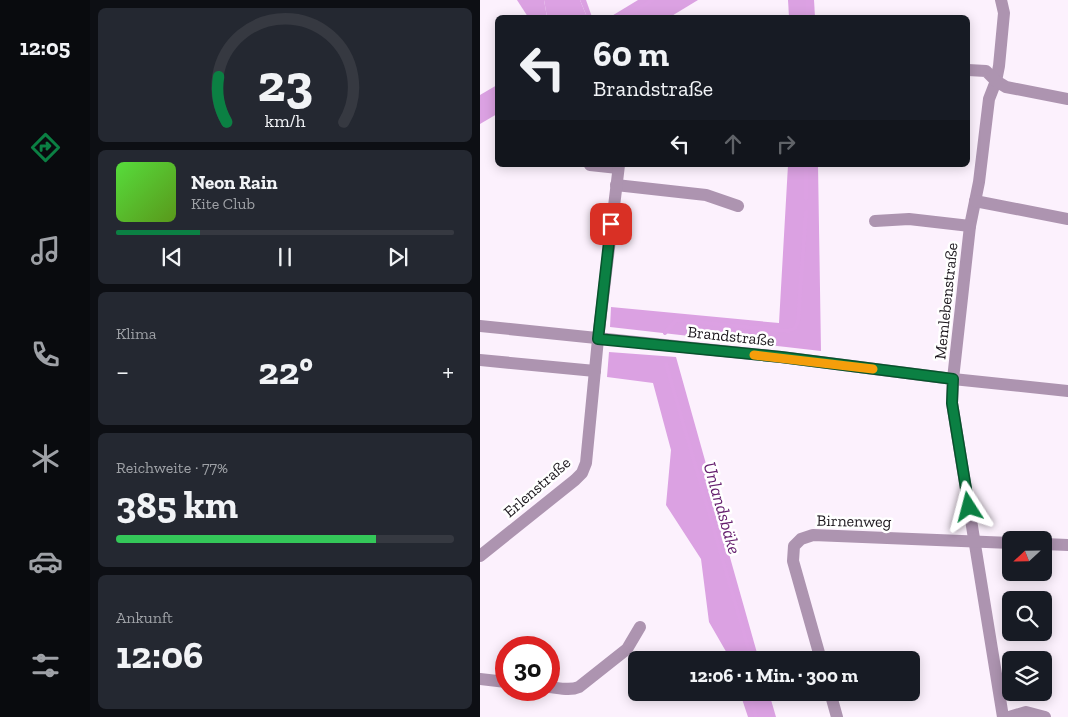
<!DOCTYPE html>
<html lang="de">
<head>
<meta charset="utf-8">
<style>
  :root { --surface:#171b24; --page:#242831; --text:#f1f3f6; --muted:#9ea1a6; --line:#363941; --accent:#0b8043 }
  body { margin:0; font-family:"Zilla Slab",serif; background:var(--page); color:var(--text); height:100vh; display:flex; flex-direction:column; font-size:19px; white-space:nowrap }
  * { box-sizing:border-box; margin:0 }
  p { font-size:16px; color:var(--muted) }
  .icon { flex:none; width:28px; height:28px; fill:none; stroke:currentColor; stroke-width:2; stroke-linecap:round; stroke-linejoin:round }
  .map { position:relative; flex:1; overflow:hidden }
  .details { display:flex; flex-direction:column; gap:8px; padding:8px; background:#0d0f14; width:390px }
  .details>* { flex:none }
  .top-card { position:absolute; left:15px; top:15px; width:475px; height:152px; border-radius:8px; box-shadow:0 2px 12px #0003; background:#171b24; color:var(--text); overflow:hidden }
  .needle { width:32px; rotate:248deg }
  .tools { position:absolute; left:522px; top:531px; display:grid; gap:10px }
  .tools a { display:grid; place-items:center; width:50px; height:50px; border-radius:8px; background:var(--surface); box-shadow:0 2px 12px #0003; font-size:25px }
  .speed { position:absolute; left:15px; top:636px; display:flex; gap:10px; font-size:25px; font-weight:700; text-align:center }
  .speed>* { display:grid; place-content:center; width:65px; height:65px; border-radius:50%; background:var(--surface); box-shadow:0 2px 12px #0003; line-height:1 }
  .speed .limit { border:8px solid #d22; background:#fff; color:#111 }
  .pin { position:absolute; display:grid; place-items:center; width:42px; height:42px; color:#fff; margin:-21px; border-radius:10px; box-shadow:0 2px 8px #0006 }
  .me { position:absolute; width:55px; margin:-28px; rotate:351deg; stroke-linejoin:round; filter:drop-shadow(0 0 4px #0008) }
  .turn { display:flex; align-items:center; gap:18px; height:105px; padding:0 15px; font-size:22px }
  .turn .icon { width:65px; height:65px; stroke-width:2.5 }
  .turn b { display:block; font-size:35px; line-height:42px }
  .lanes { display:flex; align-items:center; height:48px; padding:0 15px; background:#0003; justify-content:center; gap:25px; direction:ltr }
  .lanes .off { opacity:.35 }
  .big { font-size:38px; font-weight:700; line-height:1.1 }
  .details .tile { flex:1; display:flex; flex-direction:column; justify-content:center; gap:8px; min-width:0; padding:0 18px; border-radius:8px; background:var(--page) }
  .details .dial { align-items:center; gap:0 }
  .dial svg { height:130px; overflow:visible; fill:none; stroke:var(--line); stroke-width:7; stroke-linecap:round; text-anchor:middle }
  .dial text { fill:var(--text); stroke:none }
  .song { display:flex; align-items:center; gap:15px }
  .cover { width:60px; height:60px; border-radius:8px; background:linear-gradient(135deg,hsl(110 70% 55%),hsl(90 70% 35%)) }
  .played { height:5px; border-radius:2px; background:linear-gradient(90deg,var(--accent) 25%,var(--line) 25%) }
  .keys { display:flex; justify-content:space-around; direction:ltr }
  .heat { display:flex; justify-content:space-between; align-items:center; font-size:28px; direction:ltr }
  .charge { height:8px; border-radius:4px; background:linear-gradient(90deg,#34c759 77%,var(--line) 0) }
  .trip { position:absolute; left:148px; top:651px; width:292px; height:50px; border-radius:8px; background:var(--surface); box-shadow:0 2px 12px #0003; font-weight:700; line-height:50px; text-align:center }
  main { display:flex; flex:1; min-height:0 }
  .menu { display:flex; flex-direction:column; width:90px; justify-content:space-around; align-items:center; background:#090b0e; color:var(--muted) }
  .menu .icon { width:35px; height:35px }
  .menu .on { color:var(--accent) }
  .menu b { font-size:22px; color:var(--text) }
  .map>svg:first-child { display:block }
  .forest { fill:#dba1e2 }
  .water { fill:#dca1e3 }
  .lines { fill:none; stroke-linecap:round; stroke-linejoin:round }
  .stream { stroke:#dca1e3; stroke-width:4 }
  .minor { stroke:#ad94b0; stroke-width:12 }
  .route-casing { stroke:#07532c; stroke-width:12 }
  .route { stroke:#0b8043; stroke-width:9 }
  .slow { stroke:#f59e0b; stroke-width:9 }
  .labels { text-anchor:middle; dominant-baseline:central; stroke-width:5; stroke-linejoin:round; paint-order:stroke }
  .street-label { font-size:16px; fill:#1b161c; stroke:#fff }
  .water-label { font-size:18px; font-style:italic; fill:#66216f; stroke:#fff }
</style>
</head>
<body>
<main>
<nav class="menu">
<b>12:05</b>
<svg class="icon on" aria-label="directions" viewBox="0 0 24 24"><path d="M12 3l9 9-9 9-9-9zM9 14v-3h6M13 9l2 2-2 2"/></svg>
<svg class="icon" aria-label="music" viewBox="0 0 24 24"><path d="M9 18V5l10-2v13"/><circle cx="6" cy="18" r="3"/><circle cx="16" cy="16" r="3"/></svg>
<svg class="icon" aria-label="phone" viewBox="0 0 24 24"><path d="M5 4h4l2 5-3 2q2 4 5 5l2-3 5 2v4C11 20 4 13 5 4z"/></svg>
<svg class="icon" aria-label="climate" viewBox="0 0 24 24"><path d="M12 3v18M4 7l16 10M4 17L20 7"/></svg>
<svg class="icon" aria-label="car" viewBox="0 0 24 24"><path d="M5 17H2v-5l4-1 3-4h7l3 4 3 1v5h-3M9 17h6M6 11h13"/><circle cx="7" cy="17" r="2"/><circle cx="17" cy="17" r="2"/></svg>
<svg class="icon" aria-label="filters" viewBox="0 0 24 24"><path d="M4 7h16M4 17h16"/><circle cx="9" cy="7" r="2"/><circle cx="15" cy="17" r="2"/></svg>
</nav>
<section class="details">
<div class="tile dial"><svg viewBox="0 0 100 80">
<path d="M14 69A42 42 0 1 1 86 69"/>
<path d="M14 69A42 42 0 0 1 9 41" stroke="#0b8043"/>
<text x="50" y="56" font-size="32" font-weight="700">23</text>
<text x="50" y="72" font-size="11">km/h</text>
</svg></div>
<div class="tile">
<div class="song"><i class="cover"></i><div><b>Neon Rain</b><p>Kite Club</p></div></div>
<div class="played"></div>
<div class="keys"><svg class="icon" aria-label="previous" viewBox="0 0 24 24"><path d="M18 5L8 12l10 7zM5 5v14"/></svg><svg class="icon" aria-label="pause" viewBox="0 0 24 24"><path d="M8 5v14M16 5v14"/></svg><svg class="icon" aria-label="next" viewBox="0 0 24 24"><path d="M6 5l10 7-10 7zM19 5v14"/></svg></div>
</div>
<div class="tile"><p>Klima</p>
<div class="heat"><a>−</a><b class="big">22°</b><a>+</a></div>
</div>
<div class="tile"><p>Reichweite · 77%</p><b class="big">385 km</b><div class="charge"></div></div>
<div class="tile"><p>Ankunft</p><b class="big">12:06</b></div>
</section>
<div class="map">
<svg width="588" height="717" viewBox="0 0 588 717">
  <rect width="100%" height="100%" fill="#fcf1fd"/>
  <g class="forest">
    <path d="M37,0h27l3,17h-19z"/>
    <path d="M100,0h6l6,17h-5z"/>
    <path d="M158,0h60l-28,17h-60z"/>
    <path d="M308,0h26l1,17h-26z"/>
    <path d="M17,85v29l-17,10v-29z"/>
    <path d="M308,165h30l3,186 -211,-24 1,-20 168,16z"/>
    <path d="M129,352l67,5 46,164 -2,1 39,138h-31v-5l-19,-33 -8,-63 -35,-54 5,-55 -18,-67 -46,-6z"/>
    <path d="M260,693h29l7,24h-28z"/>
  </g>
  <path class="water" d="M64,0h36l7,17h-40z"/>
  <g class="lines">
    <g class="stream">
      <path d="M144,18l28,-18"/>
      <path d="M328,18v-18"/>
      <path d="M326,198v-33"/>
      <path d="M185,333l11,-13 112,11 7,-3 3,-7 8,-109"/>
      <path d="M186,364l84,290 -2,6"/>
      <path d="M269,692l7,25"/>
    </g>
    <g class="minor">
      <path d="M521,0l3,13 -5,53 -3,15 -7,18 -10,83 -9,44 -17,153 -1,24 51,314"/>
      <path d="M488,70l18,1 10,10 10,6 62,12"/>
      <path d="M110,165l28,3"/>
      <path d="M136,185l90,10 32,11"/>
      <path d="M495,201l93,18"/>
      <path d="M395,221l34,-2 61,7"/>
      <path d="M0,326l301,31 172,22 115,12"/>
      <path d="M0,360l115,11"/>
      <path d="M564,544l24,1"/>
      <path d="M0,556l95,-76 7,-7 4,-10 12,-124 21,-174"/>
      <path d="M341,660l-28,-99 1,-15 7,-7 12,-4 198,8"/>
      <path d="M0,679l26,3"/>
      <path d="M69,687c10,1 21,4 30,0l48,-38 13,-22"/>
      <path d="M350,692l7,25"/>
      <path d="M529,717l17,-5 19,5"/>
    </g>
  </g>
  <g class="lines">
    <g class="route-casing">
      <path id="route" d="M131,224l-13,115 183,18 172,22 -1,24 17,104"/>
    </g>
    <use href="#route" class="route"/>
    <path class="slow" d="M274,355l119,14"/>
  </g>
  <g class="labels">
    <g class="street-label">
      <text transform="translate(466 301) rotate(-84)">Memlebenstraße</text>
      <text transform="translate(251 336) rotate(6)">Brandstraße</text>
      <text transform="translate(57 487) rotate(-41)">Erlenstraße</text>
      <text transform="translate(374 521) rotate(1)">Birnenweg</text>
    </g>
    <g class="water-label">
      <text transform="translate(242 508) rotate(74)">Unlandsbäke</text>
    </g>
  </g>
</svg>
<div class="tools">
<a><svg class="needle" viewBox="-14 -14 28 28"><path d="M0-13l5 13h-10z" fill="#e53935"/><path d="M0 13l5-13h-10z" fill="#9ea1a6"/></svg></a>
<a><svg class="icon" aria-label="search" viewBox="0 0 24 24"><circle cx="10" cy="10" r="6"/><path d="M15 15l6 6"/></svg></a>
<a><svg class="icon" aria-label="layers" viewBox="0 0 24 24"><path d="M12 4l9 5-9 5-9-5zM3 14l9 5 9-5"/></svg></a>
</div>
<div class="speed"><div class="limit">30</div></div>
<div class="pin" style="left:131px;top:224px;background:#d93025"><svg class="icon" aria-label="arrive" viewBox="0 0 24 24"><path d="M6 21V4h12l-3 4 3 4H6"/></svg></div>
<svg class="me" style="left:489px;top:507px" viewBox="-20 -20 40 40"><path d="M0-17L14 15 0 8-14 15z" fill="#0b8043" stroke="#fff" stroke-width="4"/></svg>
<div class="trip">12:06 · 1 Min. · 300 m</div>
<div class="top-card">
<div class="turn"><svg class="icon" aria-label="left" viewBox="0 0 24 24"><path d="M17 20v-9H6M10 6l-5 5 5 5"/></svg><div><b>60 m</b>Brandstraße</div></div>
<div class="lanes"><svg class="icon" aria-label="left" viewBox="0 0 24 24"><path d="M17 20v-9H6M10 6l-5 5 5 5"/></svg><svg class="icon off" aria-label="ahead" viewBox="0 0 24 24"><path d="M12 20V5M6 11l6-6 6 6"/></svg><svg class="icon off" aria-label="right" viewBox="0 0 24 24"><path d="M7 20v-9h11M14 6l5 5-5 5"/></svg></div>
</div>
</div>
</main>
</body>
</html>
